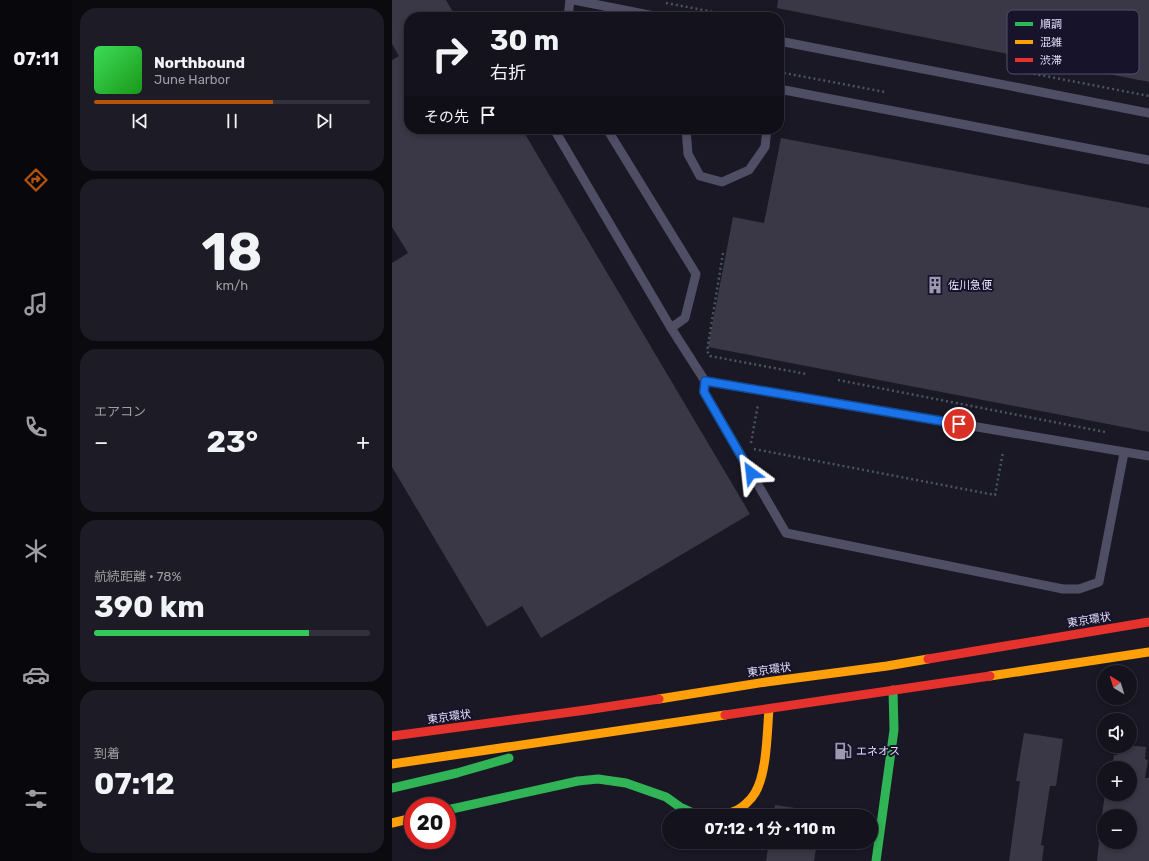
<!DOCTYPE html>
<html lang="ja">
<head>
<meta charset="utf-8">
<style>
  :root { --surface:#14121c; --page:#1d1b25; --text:#f1f3f6; --muted:#9d9ea3; --line:#33323b; --accent:#b45309 }
  body { margin:0; font-family:Rubik,"Noto Sans JP",sans-serif; background:var(--page); color:var(--text); height:100vh; display:flex; flex-direction:column; font-size:15px; white-space:nowrap }
  * { box-sizing:border-box; margin:0 }
  p { font-size:13px; color:var(--muted) }
  .icon { flex:none; width:22px; height:22px; fill:none; stroke:currentColor; stroke-width:2; stroke-linecap:round; stroke-linejoin:round }
  .map { position:relative; flex:1; overflow:hidden }
  .panel { display:flex; flex-direction:column; gap:8px; padding:8px; background:#0b0a0f; width:320px }
  .panel>* { flex:none }
  .hud { position:absolute; left:12px; top:12px; width:380px; height:122px; border-radius:16px; box-shadow:0 2px 6px #0003,0 0 0 1px var(--line); background:#14121c; color:var(--text); overflow:hidden }
  .needle { width:26px; rotate:322deg }
  .tools { position:absolute; left:705px; top:665px; display:grid; gap:8px }
  .tools a { display:grid; place-items:center; width:40px; height:40px; border-radius:50%; background:var(--surface); box-shadow:0 2px 6px #0003,0 0 0 1px var(--line); font-size:20px }
  .speed { position:absolute; left:12px; top:797px; display:flex; gap:8px; font-size:20px; font-weight:700; text-align:center }
  .speed>* { display:grid; place-content:center; width:52px; height:52px; border-radius:50%; background:var(--surface); box-shadow:0 2px 6px #0003,0 0 0 1px var(--line); line-height:1 }
  .speed .limit { border:6px solid #d22; background:#fff; color:#111 }
  .pin { position:absolute; display:grid; place-items:center; width:34px; height:34px; color:#fff; margin:-17px; border:2px solid #fff; border-radius:50%; box-shadow:0 1px 4px #0007 }
  .me { position:absolute; width:44px; margin:-22px; rotate:330deg; stroke-linejoin:round; filter:drop-shadow(0 0 3px #0008) }
  .turn { display:flex; align-items:center; gap:14px; height:84px; padding:0 20px; font-size:18px }
  .turn .icon { width:52px; height:52px; stroke-width:2.5 }
  .turn b { display:block; font-size:28px; line-height:34px }
  .then { display:flex; align-items:center; height:38px; padding:0 20px; background:#0003; gap:8px; font-size:15px }
  .big { font-size:30px; font-weight:700; line-height:1.1 }
  .panel .widget { flex:1; display:flex; flex-direction:column; justify-content:center; gap:6px; min-width:0; padding:0 14px; border-radius:16px; background:var(--page) }
  .panel .dial { align-items:center; gap:0 }
  .dial b { font-size:52px; line-height:1 }
  .song { display:flex; align-items:center; gap:12px }
  .cover { width:48px; height:48px; border-radius:6px; background:linear-gradient(135deg,hsl(130 70% 55%),hsl(120 70% 35%)) }
  .played { height:4px; border-radius:2px; background:linear-gradient(90deg,var(--accent) 65%,var(--line) 65%) }
  .keys { display:flex; justify-content:space-around; direction:ltr }
  .heat { display:flex; justify-content:space-between; align-items:center; font-size:22px; direction:ltr }
  .charge { height:6px; border-radius:3px; background:linear-gradient(90deg,#34c759 78%,var(--line) 0) }
  .trip { position:absolute; left:270px; top:809px; width:216px; height:40px; border-radius:20px; background:var(--surface); box-shadow:0 2px 6px #0003,0 0 0 1px var(--line); font-weight:700; line-height:40px; text-align:center }
  main { display:flex; flex:1; min-height:0 }
  .tab-bar { display:flex; flex-direction:column; width:72px; justify-content:space-around; align-items:center; background:#08070b; color:var(--muted) }
  .tab-bar .icon { width:28px; height:28px }
  .tab-bar .on { color:var(--accent) }
  .tab-bar b { font-size:18px; color:var(--text) }
  .map>svg:first-child { display:block }
  .building { fill:#3a3746; fill-rule:evenodd }
  .lines { fill:none; stroke-linecap:round; stroke-linejoin:round }
  .path { stroke:#4a5562; stroke-width:2.5; stroke-dasharray:2 3; stroke-linecap:butt }
  .lane { stroke:#504e64; stroke-width:9 }
  .fast { stroke:#30b455; stroke-width:9 }
  .slow { stroke:#ff9f0a; stroke-width:9 }
  .jam { stroke:#e5322d; stroke-width:9 }
  .route-casing { stroke:#114b97; stroke-width:10 }
  .route { stroke:#1a73e8; stroke-width:7 }
  .labels { text-anchor:middle; dominant-baseline:central; stroke-width:4; stroke-linejoin:round; paint-order:stroke }
  .poi-label { font-size:11px; fill:#e2defc; stroke:#17132a; text-anchor:start }
  .street-label { font-size:11px; fill:#e2defc; stroke:#17132a }
  .key { fill:#17132a; stroke:#545069; stroke-width:1 }
  .key-label { font-size:11px; fill:#e2defc }
</style>
</head>
<body>
<main>
<nav class="tab-bar">
<b>07:11</b>
<svg class="icon on" aria-label="directions" viewBox="0 0 24 24"><path d="M12 3l9 9-9 9-9-9zM9 14v-3h6M13 9l2 2-2 2"/></svg>
<svg class="icon" aria-label="music" viewBox="0 0 24 24"><path d="M9 18V5l10-2v13"/><circle cx="6" cy="18" r="3"/><circle cx="16" cy="16" r="3"/></svg>
<svg class="icon" aria-label="phone" viewBox="0 0 24 24"><path d="M5 4h4l2 5-3 2q2 4 5 5l2-3 5 2v4C11 20 4 13 5 4z"/></svg>
<svg class="icon" aria-label="climate" viewBox="0 0 24 24"><path d="M12 3v18M4 7l16 10M4 17L20 7"/></svg>
<svg class="icon" aria-label="car" viewBox="0 0 24 24"><path d="M5 17H2v-5l4-1 3-4h7l3 4 3 1v5h-3M9 17h6M6 11h13"/><circle cx="7" cy="17" r="2"/><circle cx="17" cy="17" r="2"/></svg>
<svg class="icon" aria-label="filters" viewBox="0 0 24 24"><path d="M4 7h16M4 17h16"/><circle cx="9" cy="7" r="2"/><circle cx="15" cy="17" r="2"/></svg>
</nav>
<section class="panel">
<div class="widget">
<div class="song"><i class="cover"></i><div><b>Northbound</b><p>June Harbor</p></div></div>
<div class="played"></div>
<div class="keys"><svg class="icon" aria-label="previous" viewBox="0 0 24 24"><path d="M18 5L8 12l10 7zM5 5v14"/></svg><svg class="icon" aria-label="pause" viewBox="0 0 24 24"><path d="M8 5v14M16 5v14"/></svg><svg class="icon" aria-label="next" viewBox="0 0 24 24"><path d="M6 5l10 7-10 7zM19 5v14"/></svg></div>
</div>
<div class="widget dial"><b>18</b><p>km/h</p></div>
<div class="widget"><p>エアコン</p>
<div class="heat"><a>−</a><b class="big">23°</b><a>+</a></div>
</div>
<div class="widget"><p>航続距離 · 78%</p><b class="big">390 km</b><div class="charge"></div></div>
<div class="widget"><p>到着</p><b class="big">07:12</b></div>
</section>
<div class="map">
<svg width="757" height="861" viewBox="0 0 757 861">
  <rect width="100%" height="100%" fill="#1a1825"/>
  <g class="building">
    <path d="M0,0h54l10,17h-47v112h113l228,385 -209,124 -19,-32 -35,21 -95,-160v-204l16,-10 -16,-26v-167l7,-4 -7,-12z"/>
    <path d="M386,0h371v82l-372,-74z"/>
    <path d="M389,138l368,70v224l-441,-85 25,-130 31,6z"/>
    <path d="M632,733l39,6 -7,47h-6l-9,59 3,1 -2,15h-33l11,-80h-4z"/>
    <path d="M727,746h18l9,1 -1,12 3,1 -3,18h4v83h-52l2,-19h-1l7,-48h25v-26h-18l2,-13h3zM712,816h26v26h-26z"/>
    <path d="M383,805l47,7 -1,4h-48z"/>
    <path d="M377,842h48l-3,19h-48z"/>
  </g>
  <g class="lines">
    <g class="path">
      <path d="M274,3l74,14"/>
      <path d="M617,69l140,27"/>
      <path d="M387,72l106,20"/>
      <path d="M331,253l-16,98 3,5 96,18"/>
      <path d="M446,380l267,52"/>
      <path d="M359,443l7,-39"/>
      <path d="M362,449l241,46 8,-43"/>
    </g>
    <g class="lane">
      <path d="M182,0l85,17"/>
      <path d="M176,17l2,-17"/>
      <path d="M387,41l370,72"/>
      <path d="M387,89l370,71"/>
      <path d="M162,129l117,199 34,53 444,75"/>
      <path d="M215,129l89,145 -11,44 -14,10"/>
      <path d="M294,129l2,25 12,22 22,6 27,-12 16,-23 2,-18"/>
      <path d="M313,381l-1,11 82,141 277,56h16l20,-7 25,-129"/>
    </g>
    <g class="fast">
      <path d="M0,788l65,-15 52,-15"/>
      <path d="M55,810l131,-29 20,-2 28,4 40,14 14,10 20,9"/>
      <path d="M484,861l18,-131 -1,-40"/>
    </g>
    <g class="slow">
      <path d="M598,676l159,-24"/>
      <path d="M267,699l107,-17 121,-16 41,-7"/>
      <path d="M0,764l333,-49"/>
      <path d="M325,816c7,0 11,-2 18,-5 6,-2 16,-11 20,-18 12,-20 12,-60 14,-84"/>
      <path d="M0,823l21,-5"/>
    </g>
    <g class="jam">
      <path d="M536,659l221,-37"/>
      <path d="M333,715l265,-39"/>
      <path d="M0,736l194,-26 73,-11"/>
    </g>
  </g>
  <g class="lines">
    <g class="route-casing">
      <path id="route" d="M359,473l-47,-81 1,-11 254,43"/>
    </g>
    <use href="#route" class="route"/>
  </g>
  <defs>
    <g id="building-bare" transform="scale(1.38)"><path d="M-4-6H4V6H1V3H-1V6H-4ZM-2.5-4.3h1.7v1.8h-1.7ZM.8-4.3h1.7v1.8H.8ZM-2.5-1h1.7V.8h-1.7ZM.8-1h1.7V.8H.8Z" fill="#9c99b1" stroke="#17132a" stroke-width="2.5" paint-order="stroke"/></g>
    <g id="fuel-bare" transform="scale(1.38)"><path d="M-5.5-6h7V0h2V4h1.3V-2.5L3-4.5l.8-.8L6-3V5H2.5V1h-1V6h-7ZM-4.2-4.7v3.2H.2V-4.7Z" fill="#9c99b1" stroke="#17132a" stroke-width="2.5" paint-order="stroke"/></g>
  </defs>
  <g fill-rule="evenodd">
    <use href="#building-bare" x="543" y="285"/>
    <use href="#fuel-bare" x="451" y="751"/>
  </g>
  <g class="labels">
    <g class="poi-label">
      <text x="556" y="285">佐川急便</text>
      <text x="464" y="751">エネオス</text>
    </g>
    <g class="street-label">
      <text transform="translate(697 620) rotate(-9)">東京環状</text>
      <text transform="translate(377 670) rotate(-8)">東京環状</text>
      <text transform="translate(57 717) rotate(-8)">東京環状</text>
    </g>
  </g>
  <rect x="615" y="10" width="132" height="64" rx="6" class="key"/>
  <rect x="623" y="22" width="18" height="4" fill="#30b455"/>
  <rect x="623" y="40" width="18" height="4" fill="#ff9f0a"/>
  <rect x="623" y="58" width="18" height="4" fill="#e5322d"/>
  <g class="key-label">
    <text x="648" y="28">順調</text>
    <text x="648" y="46">混雑</text>
    <text x="648" y="64">渋滞</text>
  </g>
</svg>
<div class="tools">
<a><svg class="needle" viewBox="-14 -14 28 28"><path d="M0-13l5 13h-10z" fill="#e53935"/><path d="M0 13l5-13h-10z" fill="#9d9ea3"/></svg></a>
<a><svg class="icon" aria-label="sound" viewBox="0 0 24 24"><path d="M4 9h4l5-4v14l-5-4H4zM17 9q2 3 0 6"/></svg></a>
<a>+</a>
<a>−</a>
</div>
<div class="speed"><div class="limit">20</div></div>
<div class="pin" style="left:567px;top:424px;background:#d93025"><svg class="icon" aria-label="arrive" viewBox="0 0 24 24"><path d="M6 21V4h12l-3 4 3 4H6"/></svg></div>
<svg class="me" style="left:359px;top:473px" viewBox="-20 -20 40 40"><path d="M0-17L14 15 0 8-14 15z" fill="#1a73e8" stroke="#fff" stroke-width="4"/></svg>
<div class="trip">07:12 · 1 分 · 110 m</div>
<div class="hud">
<div class="turn"><svg class="icon" aria-label="right" viewBox="0 0 24 24"><path d="M7 20v-9h11M14 6l5 5-5 5"/></svg><div><b>30 m</b>右折</div></div>
<div class="then">その先<svg class="icon" aria-label="arrive" viewBox="0 0 24 24"><path d="M6 21V4h12l-3 4 3 4H6"/></svg></div>
</div>
</div>
</main>
</body>
</html>
